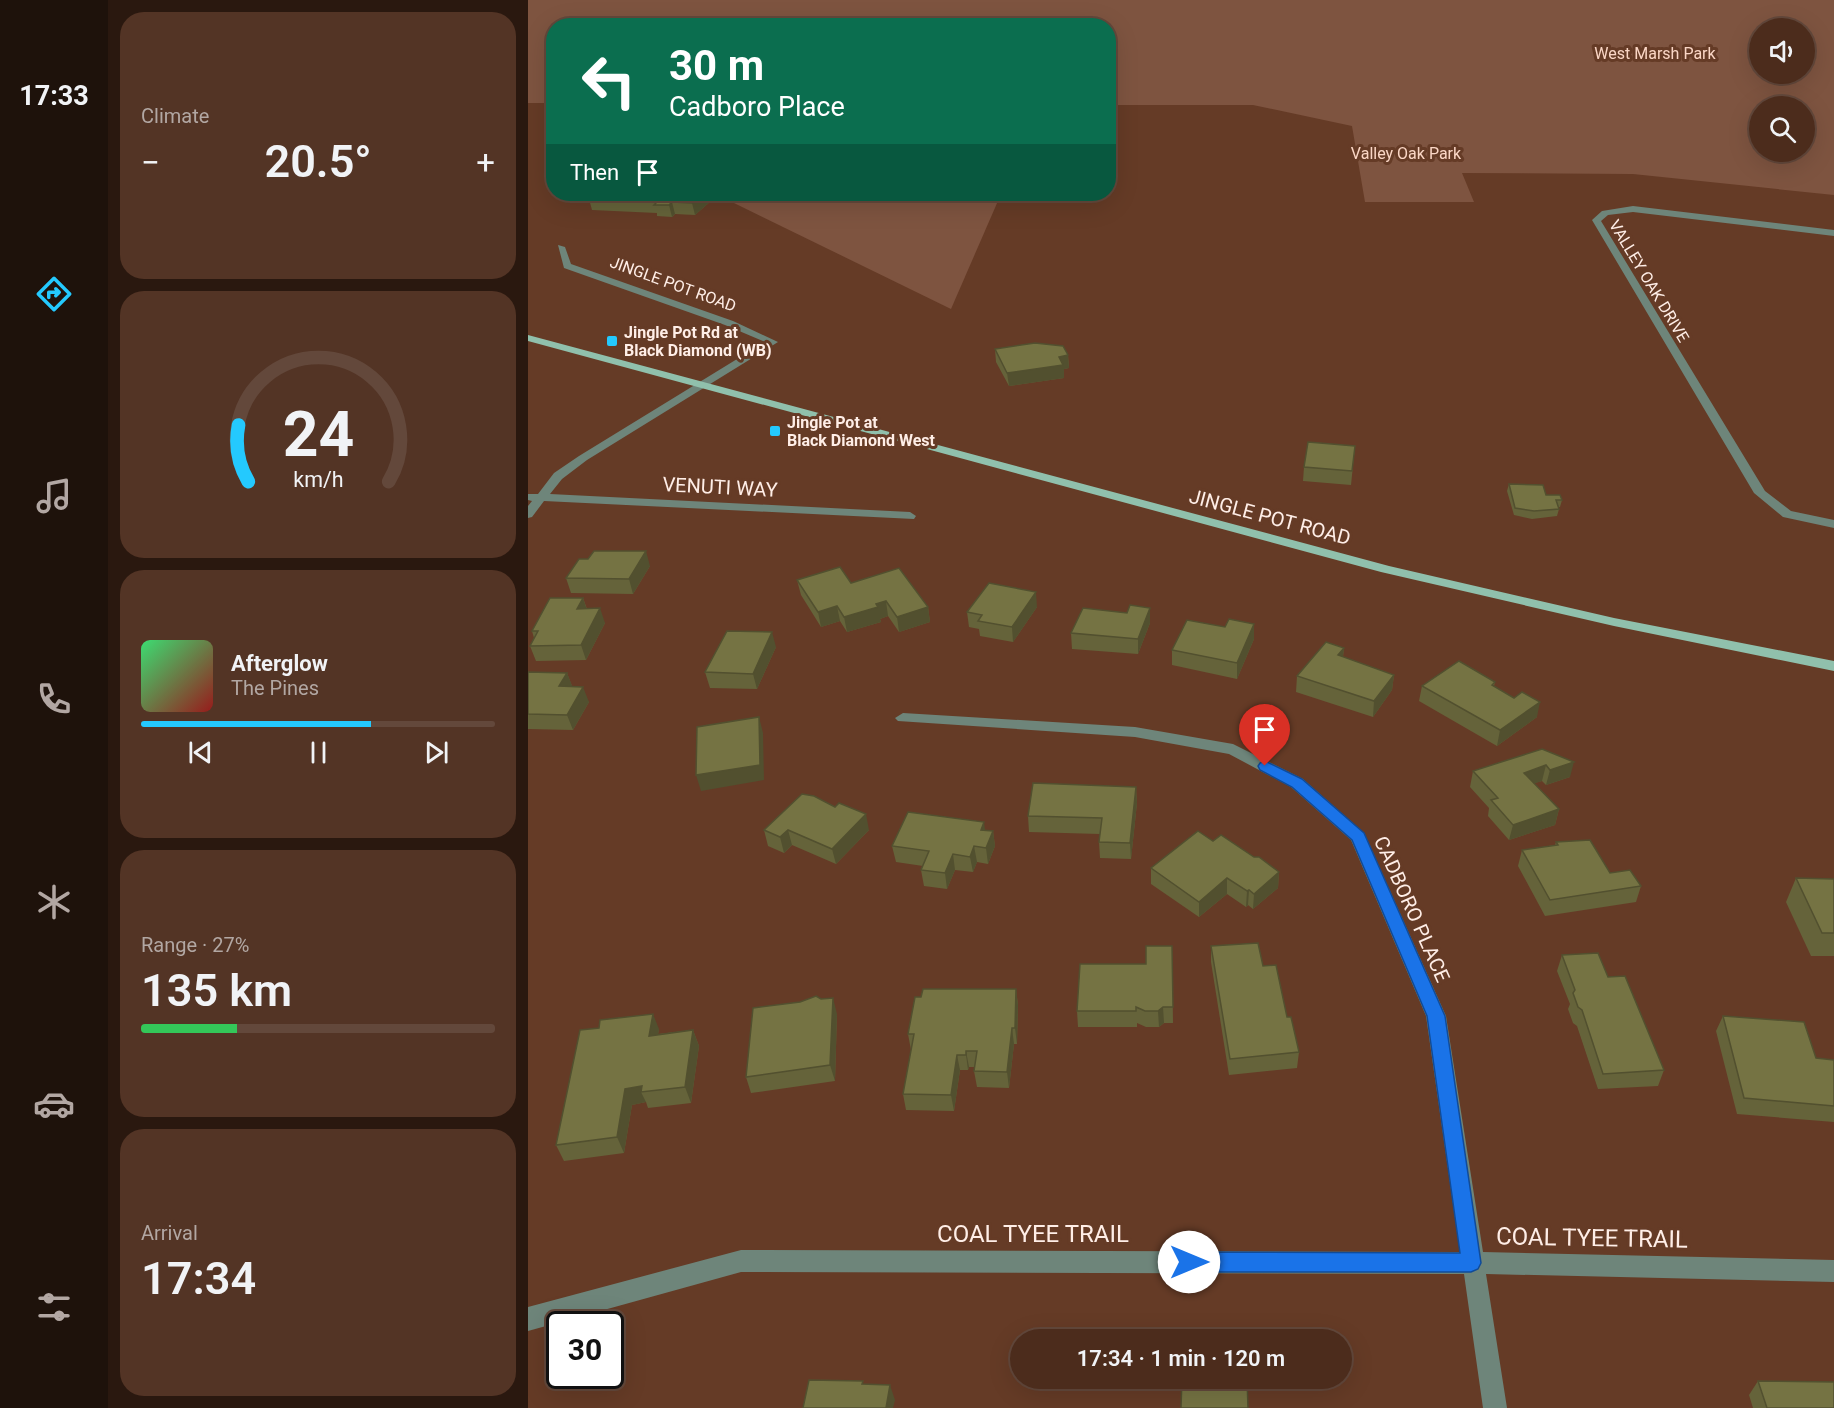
<!DOCTYPE html>
<html lang="en">
<head>
<meta charset="utf-8">
<style>
  :root { --surface:#4c2c1c; --page:#533425; --text:#f1f3f6; --muted:#b2a7a3; --line:#63483b; --accent:#24c9fe }
  body { margin:0; font-family:Roboto,sans-serif; background:var(--page); color:var(--text); height:100vh; display:flex; flex-direction:column; font-size:22px; white-space:nowrap }
  * { box-sizing:border-box; margin:0 }
  p { font-size:20px; color:var(--muted) }
  .icon { flex:none; width:33px; height:33px; fill:none; stroke:currentColor; stroke-width:2; stroke-linecap:round; stroke-linejoin:round }
  .map { position:relative; flex:1; overflow:hidden }
  .side { display:flex; flex-direction:column; gap:12px; padding:12px; background:#2a180f; width:420px }
  .side>* { flex:none }
  .top-card { position:absolute; left:18px; top:18px; width:570px; height:183px; border-radius:24px; box-shadow:0 6px 24px #0002,0 0 0 2px var(--line); background:#0b6e4f; color:#fff; overflow:hidden }
  .controls { position:absolute; left:1221px; top:18px; display:grid; gap:12px }
  .controls a { display:grid; place-items:center; width:66px; height:66px; border-radius:50%; background:var(--surface); box-shadow:0 6px 24px #0002,0 0 0 2px var(--line); font-size:30px }
  .speed { position:absolute; left:18px; top:1311px; display:flex; gap:12px; font-size:30px; font-weight:700; text-align:center }
  .speed>* { display:grid; place-content:center; width:78px; height:78px; border-radius:50%; background:var(--surface); box-shadow:0 6px 24px #0002,0 0 0 2px var(--line); line-height:1 }
  .speed .limit { border:3px solid #111; border-radius:9px; background:#fff; color:#111 }
  .pin { position:absolute; display:grid; place-items:center; width:51px; height:51px; color:#fff; margin:-62px -26px; border-radius:50% 50% 50% 0; rotate:-45deg; box-shadow:0 0 6px #0007 }
  .pin .icon { rotate:45deg }
  .me { position:absolute; width:66px; margin:-33px; rotate:90deg; stroke-linejoin:round; filter:drop-shadow(0 0 4px #0008) }
  .turn { display:flex; align-items:center; gap:21px; height:126px; padding:0 24px; font-size:27px }
  .turn .icon { width:78px; height:78px; stroke-width:2.5 }
  .turn b { display:block; font-size:42px; line-height:51px }
  .then { display:flex; align-items:center; height:57px; padding:0 24px; background:#0003; gap:12px; font-size:22px }
  .big { font-size:45px; font-weight:600; line-height:1.1 }
  .side .tile { flex:1; display:flex; flex-direction:column; justify-content:center; gap:9px; min-width:0; padding:0 21px; border-radius:24px; background:var(--page) }
  .side .dial { align-items:center; gap:0 }
  .dial svg { height:156px; overflow:visible; fill:none; stroke:var(--line); stroke-width:7; stroke-linecap:round; text-anchor:middle }
  .dial text { fill:var(--text); stroke:none }
  .song { display:flex; align-items:center; gap:18px }
  .cover { width:72px; height:72px; border-radius:9px; background:linear-gradient(135deg,hsl(140 70% 55%),hsl(0 70% 35%)) }
  .played { height:6px; border-radius:3px; background:linear-gradient(90deg,var(--accent) 65%,var(--line) 65%) }
  .keys { display:flex; justify-content:space-around; direction:ltr }
  .heat { display:flex; justify-content:space-between; align-items:center; font-size:33px; direction:ltr }
  .charge { height:9px; border-radius:4px; background:linear-gradient(90deg,#34c759 27%,var(--line) 0) }
  .trip { position:absolute; left:482px; top:1329px; width:342px; height:60px; border-radius:30px; background:var(--surface); box-shadow:0 6px 24px #0002,0 0 0 2px var(--line); font-weight:600; line-height:60px; text-align:center }
  main { display:flex; flex:1; min-height:0 }
  .tab-bar { display:flex; flex-direction:column; width:108px; justify-content:space-around; align-items:center; background:#1e120b; color:var(--muted) }
  .tab-bar .icon { width:42px; height:42px }
  .tab-bar .active { color:var(--accent) }
  .tab-bar b { font-size:27px; color:var(--text) }
  .map>svg:first-child { display:block }
  .green { fill:#7e5440; fill-rule:evenodd }
  .lines { fill:none; stroke-linecap:round; stroke-linejoin:round }
  .minor { fill:#6e857a; fill-rule:evenodd }
  .major { fill:#90c0ac; fill-rule:evenodd }
  .wall { fill:#65633a }
  .shaded-wall { fill:#52502f }
  .building { fill:#757343; stroke:#52502f; stroke-width:1.5 }
  .route { fill:#1a73e8; stroke:#114b97; stroke-width:1.5 }
  .poi-dot { fill:#24c9fe; stroke:#653b26; stroke-width:2 }
  .labels { text-anchor:middle; dominant-baseline:central; stroke-width:6; stroke-linejoin:round; paint-order:stroke }
  .far-park-label { font-size:16px; fill:#fad6c5; stroke:#653b26 }
  .far-street-label { font-size:16px; fill:#ffeee7; stroke:#653b26 }
  .far-poi-label { font-size:16px; font-weight:bold; fill:#ffeee7; stroke:#653b26; text-anchor:start }
  .street-label { font-size:20px; fill:#ffeee7; stroke:#653b26 }
  .near-street-label { font-size:24px; fill:#ffeee7; stroke:#653b26 }
</style>
</head>
<body>
<main>
<nav class="tab-bar">
<b>17:33</b>
<svg class="icon active" aria-label="directions" viewBox="0 0 24 24"><path d="M12 3l9 9-9 9-9-9zM9 14v-3h6M13 9l2 2-2 2"/></svg>
<svg class="icon" aria-label="music" viewBox="0 0 24 24"><path d="M9 18V5l10-2v13"/><circle cx="6" cy="18" r="3"/><circle cx="16" cy="16" r="3"/></svg>
<svg class="icon" aria-label="phone" viewBox="0 0 24 24"><path d="M5 4h4l2 5-3 2q2 4 5 5l2-3 5 2v4C11 20 4 13 5 4z"/></svg>
<svg class="icon" aria-label="climate" viewBox="0 0 24 24"><path d="M12 3v18M4 7l16 10M4 17L20 7"/></svg>
<svg class="icon" aria-label="car" viewBox="0 0 24 24"><path d="M5 17H2v-5l4-1 3-4h7l3 4 3 1v5h-3M9 17h6M6 11h13"/><circle cx="7" cy="17" r="2"/><circle cx="17" cy="17" r="2"/></svg>
<svg class="icon" aria-label="filters" viewBox="0 0 24 24"><path d="M4 7h16M4 17h16"/><circle cx="9" cy="7" r="2"/><circle cx="15" cy="17" r="2"/></svg>
</nav>
<section class="side">
<div class="tile"><p>Climate</p>
<div class="heat"><a>−</a><b class="big">20.5°</b><a>+</a></div>
</div>
<div class="tile dial"><svg viewBox="0 0 100 80">
<path d="M14 69A42 42 0 1 1 86 69"/>
<path d="M14 69A42 42 0 0 1 9 40" stroke="#24c9fe"/>
<text x="50" y="56" font-size="32" font-weight="700">24</text>
<text x="50" y="72" font-size="11">km/h</text>
</svg></div>
<div class="tile">
<div class="song"><i class="cover"></i><div><b>Afterglow</b><p>The Pines</p></div></div>
<div class="played"></div>
<div class="keys"><svg class="icon" aria-label="previous" viewBox="0 0 24 24"><path d="M18 5L8 12l10 7zM5 5v14"/></svg><svg class="icon" aria-label="pause" viewBox="0 0 24 24"><path d="M8 5v14M16 5v14"/></svg><svg class="icon" aria-label="next" viewBox="0 0 24 24"><path d="M6 5l10 7-10 7zM19 5v14"/></svg></div>
</div>
<div class="tile"><p>Range · 27%</p><b class="big">135 km</b><div class="charge"></div></div>
<div class="tile"><p>Arrival</p><b class="big">17:34</b></div>
</section>
<div class="map">
<svg width="1306" height="1408" viewBox="0 0 1306 1408">
  <rect width="100%" height="100%" fill="#653b26"/>
  <g class="green">
    <path d="M0,0h1306v195l-201,-21 -171,-1 12,29h-109l-13,-76 -99,-21h-144l-1,-79h-554l-1,77h-25zM1232,28h44v46h-44zM1232,106h44v46h-44z"/>
    <path d="M222,194h251l-50,115 -217,-106z"/>
  </g>
  <g class="lines">
    <g class="minor">
      <path d="M1105,206l201,24v6l-201,-24 -25,3 -7,6 164,270 26,20 43,9v8l-51,-11 -29,-24 -162,-273 10,-9z"/>
      <path d="M30,245l7,2 6,17 162,57 45,21 -191,118 -25,19 -12,15 360,18 6,4 -2,3 -370,-18 -12,16 -4,1v-12l4,-5 -4,-1v-6h10l16,-21 25,-17 186,-114 -40,-17 -161,-57z"/>
      <path d="M375,713l232,14 98,17 70,35 61,54 82,183 37,236 351,8v22l-348,-8 21,134h-24l-19,-134 -723,-2 -213,59v-24l213,-57 719,2 -34,-236 -75,-176 -60,-53 -62,-33 -94,-17 -237,-16 -3,-3z"/>
    </g>
    <path class="major" d="M0,335l861,231 225,52 220,43v10l-220,-45 -233,-54 -853,-231z"/>
  </g>
  <g class="wall">
    <path d="M70,194h111l2,7 -16,14 -20,-1 -3,3 -15,-1v-3l-65,-3 -3,-11z"/>
    <path d="M467,349l73,6 1,13 -5,1v9l-55,8 -13,-24z"/>
    <path d="M827,446l-4,39 -48,-4 1,-14z"/>
    <path d="M981,484l53,16 -2,7h-2l1,2 -2,7 -25,3 -18,-4 -7,-24z"/>
    <path d="M60,559l62,7 -17,28 -62,-1 -5,-15z"/>
    <path d="M269,580l54,3 77,24 2,15 -31,10 -11,-16 -8,3 1,3 -34,10 -7,-11 -19,6 -20,-32z"/>
    <path d="M55,598l4,11 18,14 -19,37 -50,1 -6,-15 4,-8 -2,-7z"/>
    <path d="M509,607l-24,35 -33,-6 -1,-7 -10,-2 -2,-15z"/>
    <path d="M599,613l23,10 -12,31 -66,-5 -1,-16z"/>
    <path d="M726,639l-17,40 -65,-14v-15z"/>
    <path d="M248,647l-19,42 -47,-1 -5,-16z"/>
    <path d="M816,648l-1,9 51,18 -2,15 -19,27 -77,-25 1,-16z"/>
    <path d="M0,672l39,1 5,13 17,16 -16,28 -45,-1z"/>
    <path d="M967,682l-1,4 20,12 23,19 -40,29 -78,-45 3,-15z"/>
    <path d="M1014,749l28,28 -24,8 -4,-4 -8,2 25,26 -4,16 -46,15 -21,-24 1,-8 -19,-21 3,-16z"/>
    <path d="M608,787l1,16 -6,56 -31,-1 -1,-16 1,-8 -71,-2 -1,-16z"/>
    <path d="M236,830h105l-33,34 -44,-19 -8,8 -16,-7z"/>
    <path d="M457,830l8,1 2,15 -7,18 -11,-2 -4,10 -18,-2 -8,19 -23,-3 -3,-16 2,-4 -27,-4 -4,-16z"/>
    <path d="M685,841l66,31 -1,16 -25,21 -5,-4 -2,2 -19,-13 -28,23 -48,-33v-16z"/>
    <path d="M1028,842l54,31 31,13 -5,16 -91,14 -27,-50 4,-16 33,-5z"/>
    <path d="M1268,878l38,1v77h-23l-25,-54z"/>
    <path d="M644,946l1,77h-9l-5,4h-13l-9,-4v4h-59l-1,-16z"/>
    <path d="M683,946l76,71 12,35 -2,16 -68,7 -18,-113z"/>
    <path d="M1034,955l46,22 56,93 -6,16 -60,3 -21,-63 -4,-3 -5,-14 2,-5 -13,-33z"/>
    <path d="M488,989l2,16 -1,39h-3l-5,44 -32,-1 -3,-16 1,-4h-6l-1,3h-8l-6,41 -48,-1 -3,-16 8,-44 -3,-16 13,-37z"/>
    <path d="M309,1014l-2,67 -84,12 -5,-16z"/>
    <path d="M1195,1016l93,42 18,2v62l-97,-8 -21,-83z"/>
    <path d="M131,1029l-1,5 35,-4 6,16 -8,57 -43,5 -2,-6 -14,3 -8,48 -60,8 -8,-16z"/>
    <path d="M1230,1381l76,27h-81l-4,-13z"/>
  </g>
  <g class="shaded-wall">
    <path d="M176,194h5l2,7 -16,14 -3,-12z"/>
    <path d="M144,202l3,12 -3,3 -3,-12z"/>
    <path d="M540,355l1,13 -5,1v9l-55,8 -2,-13 52,-16z"/>
    <path d="M118,551l4,15 -17,28 -4,-15z"/>
    <path d="M508,592l1,15 -24,35 -1,-15z"/>
    <path d="M55,598l5,15 -11,-4z"/>
    <path d="M358,601l2,15 -8,3 1,3 -34,10 -3,-15z"/>
    <path d="M309,606l3,15 -19,6 -3,-15z"/>
    <path d="M400,607l2,15 -31,10 -2,-15z"/>
    <path d="M72,608l5,15 -19,37 -5,-15z"/>
    <path d="M622,608v15l-12,31v-15z"/>
    <path d="M726,624v15l-17,40v-16z"/>
    <path d="M244,632l4,15 -19,42 -4,-15z"/>
    <path d="M816,648l-2,15 -4,-8z"/>
    <path d="M39,673l6,15 -14,-2z"/>
    <path d="M866,675l-2,15 -19,27 1,-16z"/>
    <path d="M55,687l6,15 -16,28 -6,-15z"/>
    <path d="M1012,702l-3,15 -40,29 3,-16z"/>
    <path d="M231,717l4,16 1,47 -63,11 -5,-16z"/>
    <path d="M1046,762l-4,15 -24,8 4,-15z"/>
    <path d="M1018,765l-4,16 -21,7 3,-15z"/>
    <path d="M608,787l1,16 -6,56 -1,-16z"/>
    <path d="M1031,809l-4,16 -46,15 4,-15z"/>
    <path d="M338,814l3,16 -33,34 -4,-15z"/>
    <path d="M456,822l2,16 -5,-8z"/>
    <path d="M260,830l4,15 -8,8 -4,-16z"/>
    <path d="M465,831l2,15 -7,18 -2,-16z"/>
    <path d="M446,846l3,16 -4,10 -3,-15z"/>
    <path d="M425,854l2,16 -8,19 -2,-16z"/>
    <path d="M751,872l-1,16 -25,21 1,-15z"/>
    <path d="M699,878v16l-28,23v-15z"/>
    <path d="M721,890l-1,15 -2,2 1,-16z"/>
    <path d="M488,989l2,16 -1,39 -2,-16z"/>
    <path d="M305,998l4,16 -2,67 -5,-16z"/>
    <path d="M635,1007l1,16 -5,4 -1,-16z"/>
    <path d="M125,1014l6,15 -3,22 -7,-15z"/>
    <path d="M484,1028l2,16 -5,44 -2,-16z"/>
    <path d="M165,1030l6,16 -8,57 -6,-16z"/>
    <path d="M438,1051l3,16 -1,3 -2,-15z"/>
    <path d="M429,1055l3,15 -6,41 -3,-16z"/>
    <path d="M114,1086l-1,6 5,10 -14,3 -8,48 -7,-16 8,-48z"/>
    <path d="M362,1385l5,15 -2,8h-7z"/>
  </g>
  <g class="building">
    <path d="M70,194h106l-12,9 -20,-1 -3,3h-15l3,-3 -68,-3z"/>
    <path d="M507,343l28,3 5,9 -9,2 4,8 -56,8 -12,-24z"/>
    <path d="M780,442l47,4 -3,25 -48,-4z"/>
    <path d="M981,484l34,1 3,10h14l2,5h-6l3,9 -25,2 -19,-3z"/>
    <path d="M66,551h52l-17,28 -63,-1 13,-19h9z"/>
    <path d="M312,567l11,16 48,-15 29,39 -31,10 -11,-16 -10,3 2,3 -34,10 -7,-11 -19,6 -21,-32z"/>
    <path d="M461,583l47,9 -24,35 -34,-6 4,-6 -15,-3z"/>
    <path d="M22,598h33l-6,11 23,-1 -19,37 -51,1 8,-15h-6z"/>
    <path d="M602,605l20,3 -12,31 -67,-6 12,-25 44,5z"/>
    <path d="M701,619l25,5 -17,39 -65,-13 15,-30 38,7z"/>
    <path d="M199,631l45,1 -19,42 -48,-2z"/>
    <path d="M798,642l18,6 -6,7 56,20 -20,26 -77,-25z"/>
    <path d="M931,661l36,21 -3,3 22,13 8,-6 18,10 -40,28 -78,-44z"/>
    <path d="M0,672l39,1 -8,13 24,1 -16,28 -39,-1z"/>
    <path d="M231,717l1,48 -64,10 1,-48z"/>
    <path d="M1014,749l32,13 -24,8 -4,-5 -22,8 35,36 -46,16 -22,-25 7,-2 -25,-27z"/>
    <path d="M505,783l103,4 -6,56 -31,-1 3,-24 -74,-2z"/>
    <path d="M274,794l12,2 21,11 4,-4 27,11 -34,35 -44,-19 -8,7 -16,-7z"/>
    <path d="M380,812l76,10 -3,8 12,1 -7,17 -12,-2 -4,11 -17,-3 -8,19 -24,-3 8,-19 -37,-5z"/>
    <path d="M670,831l15,10 8,-6 33,22h5l20,15 -25,22 -5,-4 -2,1 -20,-13 -28,24 -48,-34z"/>
    <path d="M1062,840l20,33 20,-3 11,16 -91,14 -28,-50 36,-5 -2,-3z"/>
    <path d="M1268,878l38,1v54h-12z"/>
    <path d="M730,943l5,23 13,-1 11,52h4l8,35 -69,7 -19,-113z"/>
    <path d="M618,946h26l1,61h-10l-5,4h-13l-9,-4v4h-59l3,-47h66z"/>
    <path d="M1070,953l10,24 17,-1 39,94 -61,4 -21,-64 -4,-3 -5,-14 2,-3 -13,-35z"/>
    <path d="M395,989h93l-1,39h-3l-5,44 -33,-1 3,-20h-11v4h-9l-6,40 -48,-1 11,-60h-6l7,-37h6z"/>
    <path d="M288,996l5,3 12,-1 -3,67 -84,12 7,-69 47,-6z"/>
    <path d="M125,1014l-4,22 44,-6 -8,57 -44,5 1,-6 -17,3 -8,48 -61,8 24,-115 19,-2 1,-8z"/>
    <path d="M1195,1016l81,6 12,36 18,2v46l-90,-8z"/>
    <path d="M654,1378h65l1,30h-67z"/>
    <path d="M281,1380l54,1 -1,3 28,1 -4,23h-83z"/>
    <path d="M1230,1381l76,1v26h-67z"/>
  </g>
  <path class="route" d="M737,761l37,18 62,54 81,183 36,247 -3,6 -7,3h-282l-8,-3 -3,-7 3,-7 8,-3 271,1 -33,-237 -75,-176 -60,-53 -32,-17 -2,-4 2,-3z"/>
  <g class="poi-dot">
    <rect x="78" y="335" width="12" height="12" rx="3"/>
    <rect x="241" y="425" width="12" height="12" rx="3"/>
  </g>
  <g class="labels">
    <g class="far-park-label">
      <text x="1127" y="53">West Marsh Park</text>
      <text x="878" y="153">Valley Oak Park</text>
    </g>
    <g class="far-street-label">
      <text transform="translate(1121 281) rotate(59)">VALLEY OAK DRIVE</text>
      <text transform="translate(145 284) rotate(20)">JINGLE POT ROAD</text>
    </g>
    <g class="far-poi-label">
      <text x="96" y="332">Jingle Pot Rd at<tspan x="96" dy="18">Black Diamond (WB)</tspan></text>
      <text x="259" y="422">Jingle Pot at<tspan x="259" dy="18">Black Diamond West</tspan></text>
    </g>
    <g class="street-label">
      <text transform="translate(192 487) rotate(3)">VENUTI WAY</text>
      <text transform="translate(742 517) rotate(15)">JINGLE POT ROAD</text>
      <text transform="translate(884 909) rotate(66)">CADBORO PLACE</text>
    </g>
    <g class="near-street-label">
      <text x="505" y="1234">COAL TYEE TRAIL</text>
      <text transform="translate(1064 1238) rotate(1)">COAL TYEE TRAIL</text>
    </g>
  </g>
</svg>
<div class="controls">
<a><svg class="icon" aria-label="sound" viewBox="0 0 24 24"><path d="M4 9h4l5-4v14l-5-4H4zM17 9q2 3 0 6"/></svg></a>
<a><svg class="icon" aria-label="search" viewBox="0 0 24 24"><circle cx="10" cy="10" r="6"/><path d="M15 15l6 6"/></svg></a>
</div>
<div class="speed"><div class="limit">30</div></div>
<div class="pin" style="left:737px;top:766px;background:#d93025"><svg class="icon" aria-label="arrive" viewBox="0 0 24 24"><path d="M6 21V4h12l-3 4 3 4H6"/></svg></div>
<svg class="me" style="left:661px;top:1262px" viewBox="-20 -20 40 40"><circle r="19" fill="#fff"/><path d="M0-13L10 11 0 6-10 11z" fill="#1a73e8"/></svg>
<div class="trip">17:34 · 1 min · 120 m</div>
<div class="top-card">
<div class="turn"><svg class="icon" aria-label="left" viewBox="0 0 24 24"><path d="M17 20v-9H6M10 6l-5 5 5 5"/></svg><div><b>30 m</b>Cadboro Place</div></div>
<div class="then">Then<svg class="icon" aria-label="arrive" viewBox="0 0 24 24"><path d="M6 21V4h12l-3 4 3 4H6"/></svg></div>
</div>
</div>
</main>
</body>
</html>
